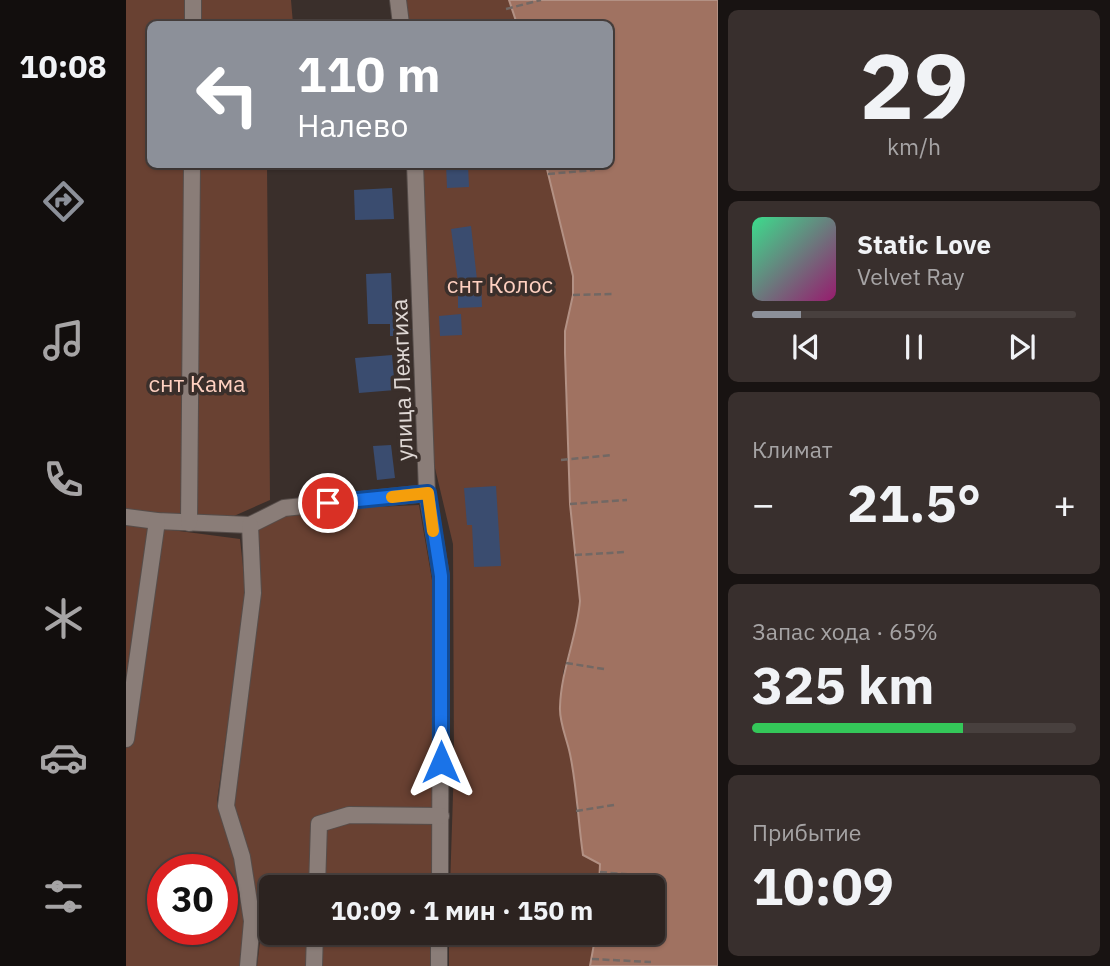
<!DOCTYPE html>
<html lang="ru">
<head>
<meta charset="utf-8">
<style>
  :root { --surface:#2c2320; --page:#382f2d; --text:#f1f3f6; --muted:#a6a4a5; --line:#48403e; --accent:#8c9099 }
  body { margin:0; font-family:"IBM Plex Sans",sans-serif; background:var(--page); color:var(--text); height:100vh; display:flex; flex-direction:column; font-size:26px; white-space:nowrap }
  * { box-sizing:border-box; margin:0 }
  p { font-size:23px; color:var(--muted) }
  .icon { flex:none; width:38px; height:38px; fill:none; stroke:currentColor; stroke-width:2; stroke-linecap:round; stroke-linejoin:round }
  .map { position:relative; flex:1; overflow:hidden }
  .side { display:flex; flex-direction:column; gap:10px; padding:10px; background:#181312; width:392px }
  .side>* { flex:none }
  .hud { position:absolute; left:21px; top:21px; width:466px; height:147px; border-radius:10px; box-shadow:0 2px 5px #0004,0 0 0 2px var(--line); background:#8c9099; color:#fff; overflow:hidden }
  .speed { position:absolute; left:21px; top:854px; display:flex; gap:14px; font-size:35px; font-weight:700; text-align:center }
  .speed>* { display:grid; place-content:center; width:91px; height:91px; border-radius:50%; background:var(--surface); box-shadow:0 2px 5px #0004,0 0 0 2px var(--line); line-height:1 }
  .speed .limit { border:10px solid #d22; background:#fff; color:#111 }
  .pin { position:absolute; display:grid; place-items:center; width:60px; height:60px; color:#fff; margin:-30px; border:4px solid #fff; border-radius:50%; box-shadow:0 2px 7px #0007 }
  .me { position:absolute; width:77px; margin:-38px; rotate:0deg; stroke-linejoin:round; filter:drop-shadow(0 0 5px #0008) }
  .turn { display:flex; align-items:center; gap:24px; height:147px; padding:0 35px; font-size:32px }
  .turn .icon { width:91px; height:91px; stroke-width:2.5 }
  .turn b { display:block; font-size:49px; line-height:60px }
  .big { font-size:52px; font-weight:800; line-height:1.1 }
  .side .card { flex:1; display:flex; flex-direction:column; justify-content:center; gap:10px; min-width:0; padding:0 24px; border-radius:10px; background:var(--page) }
  .side .dial { align-items:center; gap:0 }
  .dial b { font-size:91px; line-height:1 }
  .song { display:flex; align-items:center; gap:21px }
  .cover { width:84px; height:84px; border-radius:10px; background:linear-gradient(135deg,hsl(150 70% 55%),hsl(320 70% 35%)) }
  .played { height:7px; border-radius:4px; background:linear-gradient(90deg,var(--accent) 15%,var(--line) 15%) }
  .keys { display:flex; justify-content:space-around; direction:ltr }
  .heat { display:flex; justify-content:space-between; align-items:center; font-size:38px; direction:ltr }
  .charge { height:10px; border-radius:5px; background:linear-gradient(90deg,#34c759 65%,var(--line) 0) }
  .trip { position:absolute; left:133px; top:875px; width:406px; height:70px; border-radius:10px; background:var(--surface); box-shadow:0 2px 5px #0004,0 0 0 2px var(--line); font-weight:800; line-height:70px; text-align:center }
  main { display:flex; flex:1; min-height:0 }
  .dock { display:flex; flex-direction:column; width:126px; justify-content:space-around; align-items:center; background:#120e0d; color:var(--muted) }
  .dock .icon { width:49px; height:49px }
  .dock .active { color:var(--accent) }
  .dock b { font-size:32px; color:var(--text) }
  .map>svg:first-child { display:block }
  .green { fill:#694132; fill-rule:evenodd }
  .water { fill:#a07261; stroke:#b39184; stroke-width:2 }
  .building { fill:#3a4c6f }
  .lines { fill:none; stroke-linecap:round; stroke-linejoin:round }
  .minor-casing { stroke:#564d4a; stroke-width:18 }
  .path { stroke:#726864; stroke-width:2.5; stroke-dasharray:7 3.5; stroke-linecap:butt }
  .minor { stroke:#8a7d78; stroke-width:16 }
  .route-casing { stroke:#114b97; stroke-width:18 }
  .route { stroke:#1a73e8; stroke-width:12 }
  .slow { stroke:#f59e0b; stroke-width:12 }
  .labels { text-anchor:middle; dominant-baseline:central; stroke-width:7; stroke-linejoin:round; paint-order:stroke }
  .park-label { font-size:23px; fill:#ffd1c1; stroke:#3a2f2b }
  .street-label { font-size:23px; fill:#e0d9d6; stroke:#3a2f2b }
</style>
</head>
<body>
<main>
<nav class="dock">
<b>10:08</b>
<svg class="icon active" aria-label="directions" viewBox="0 0 24 24"><path d="M12 3l9 9-9 9-9-9zM9 14v-3h6M13 9l2 2-2 2"/></svg>
<svg class="icon" aria-label="music" viewBox="0 0 24 24"><path d="M9 18V5l10-2v13"/><circle cx="6" cy="18" r="3"/><circle cx="16" cy="16" r="3"/></svg>
<svg class="icon" aria-label="phone" viewBox="0 0 24 24"><path d="M5 4h4l2 5-3 2q2 4 5 5l2-3 5 2v4C11 20 4 13 5 4z"/></svg>
<svg class="icon" aria-label="climate" viewBox="0 0 24 24"><path d="M12 3v18M4 7l16 10M4 17L20 7"/></svg>
<svg class="icon" aria-label="car" viewBox="0 0 24 24"><path d="M5 17H2v-5l4-1 3-4h7l3 4 3 1v5h-3M9 17h6M6 11h13"/><circle cx="7" cy="17" r="2"/><circle cx="17" cy="17" r="2"/></svg>
<svg class="icon" aria-label="filters" viewBox="0 0 24 24"><path d="M4 7h16M4 17h16"/><circle cx="9" cy="7" r="2"/><circle cx="15" cy="17" r="2"/></svg>
</nav>
<div class="map">
<svg width="592" height="966" viewBox="0 0 592 966">
  <rect width="100%" height="100%" fill="#3a2f2b"/>
  <g class="green">
    <path d="M0,0h165l2,24h-143v140l117,1 3,335 -36,16h-59l-49,-5z"/>
    <path d="M278,0h105l8,24h-109z"/>
    <path d="M296,165h124c8,37 26,75 27,113 2,23 -8,45 -8,68 0,85 6,171 15,255l-1,15 -16,57 7,79 7,42 -1,17 24,53 -1,23h-149l4,-123 -1,-220 -19,-80z"/>
    <path d="M293,505l13,75 1,307h-162v46h161l-1,33h-174l5,-41 -29,-121 23,-275 35,-18z"/>
    <path d="M0,524l114,15 6,56 -29,206 22,73 7,39 -3,53h-117zM37,870h59v59h-59z"/>
    <path d="M323,933h147l-6,33h-141z"/>
  </g>
  <path class="water" d="M383,0h209v966h-128l6,-33h57v-46h-54l1,-23 -17,-9c-5,-34 -6,-68 -13,-101 -3,-15 -11,-32 -10,-47 1,-37 17,-70 20,-106l-10,-97 -5,-151v-22l8,-36v-19l-27,-111 63,-1v-140h-92z"/>
  <g class="building">
    <path d="M320,164h22l1,23 -22,1z"/>
    <path d="M266,188l2,31 -39,1 -1,-30z"/>
    <path d="M345,226l6,54 4,-1 1,28 -24,1v-27l-7,-52z"/>
    <path d="M265,273l2,47 17,-1 1,17h-21v-12h-22l-2,-50z"/>
    <path d="M335,314l1,21 -22,1 -1,-20z"/>
    <path d="M266,355l3,35 -36,3 -4,-35z"/>
    <path d="M265,445l4,33 -18,2 -4,-34z"/>
    <path d="M370,486l5,80 -27,1 -2,-42h-5l-3,-37z"/>
  </g>
  <g class="lines">
    <g class="minor-casing">
      <g id="minor">
        <path d="M272,0l3,24"/>
        <path d="M67,24v-24"/>
        <path d="M289,164l12,329 14,83 -1,311"/>
        <path d="M0,517l31,4 93,4 34,-17 143,-15"/>
        <path d="M63,523l3,-359"/>
        <path d="M0,739l31,-218"/>
        <path d="M191,887l2,-63 30,-9 92,1"/>
        <path d="M122,966l4,-45 -10,-64 -16,-51 27,-213 -3,-68"/>
        <path d="M188,966l1,-33"/>
        <path d="M313,966v-33"/>
      </g>
    </g>
    <g class="path">
      <path d="M380,9l35,-9"/>
      <path d="M422,174l47,-4"/>
      <path d="M447,295l41,-1"/>
      <path d="M435,460l51,-5"/>
      <path d="M444,504l57,-4"/>
      <path d="M449,555l51,-3"/>
      <path d="M440,663l38,6"/>
      <path d="M450,811l38,-6"/>
      <path d="M474,872l59,5"/>
      <path d="M466,959l59,3"/>
    </g>
    <use href="#minor" class="minor"/>
  </g>
  <g class="lines">
    <g class="route-casing">
      <path id="route" d="M202,503l100,-10 13,83v186"/>
    </g>
    <use href="#route" class="route"/>
    <path class="slow" d="M266,497l36,-4 5,38"/>
  </g>
  <g class="labels">
    <g class="park-label">
      <text x="374" y="284">снт Колос</text>
      <text x="71" y="383">снт Кама</text>
    </g>
    <g class="street-label">
      <text transform="translate(275 380) rotate(-92)">улица Лежгиха</text>
    </g>
  </g>
</svg>
<div class="speed"><div class="limit">30</div></div>
<div class="pin" style="left:202px;top:503px;background:#d93025"><svg class="icon" aria-label="arrive" viewBox="0 0 24 24"><path d="M6 21V4h12l-3 4 3 4H6"/></svg></div>
<svg class="me" style="left:315px;top:762px" viewBox="-20 -20 40 40"><path d="M0-17L14 15 0 8-14 15z" fill="#1a73e8" stroke="#fff" stroke-width="4"/></svg>
<div class="trip">10:09 · 1 мин · 150 m</div>
<div class="hud">
<div class="turn"><svg class="icon" aria-label="left" viewBox="0 0 24 24"><path d="M17 20v-9H6M10 6l-5 5 5 5"/></svg><div><b>110 m</b>Налево</div></div>
</div>
</div>
<section class="side">
<div class="card dial"><b>29</b><p>km/h</p></div>
<div class="card">
<div class="song"><i class="cover"></i><div><b>Static Love</b><p>Velvet Ray</p></div></div>
<div class="played"></div>
<div class="keys"><svg class="icon" aria-label="previous" viewBox="0 0 24 24"><path d="M18 5L8 12l10 7zM5 5v14"/></svg><svg class="icon" aria-label="pause" viewBox="0 0 24 24"><path d="M8 5v14M16 5v14"/></svg><svg class="icon" aria-label="next" viewBox="0 0 24 24"><path d="M6 5l10 7-10 7zM19 5v14"/></svg></div>
</div>
<div class="card"><p>Климат</p>
<div class="heat"><a>−</a><b class="big">21.5°</b><a>+</a></div>
</div>
<div class="card"><p>Запас хода · 65%</p><b class="big">325 km</b><div class="charge"></div></div>
<div class="card"><p>Прибытие</p><b class="big">10:09</b></div>
</section>
</main>
</body>
</html>
